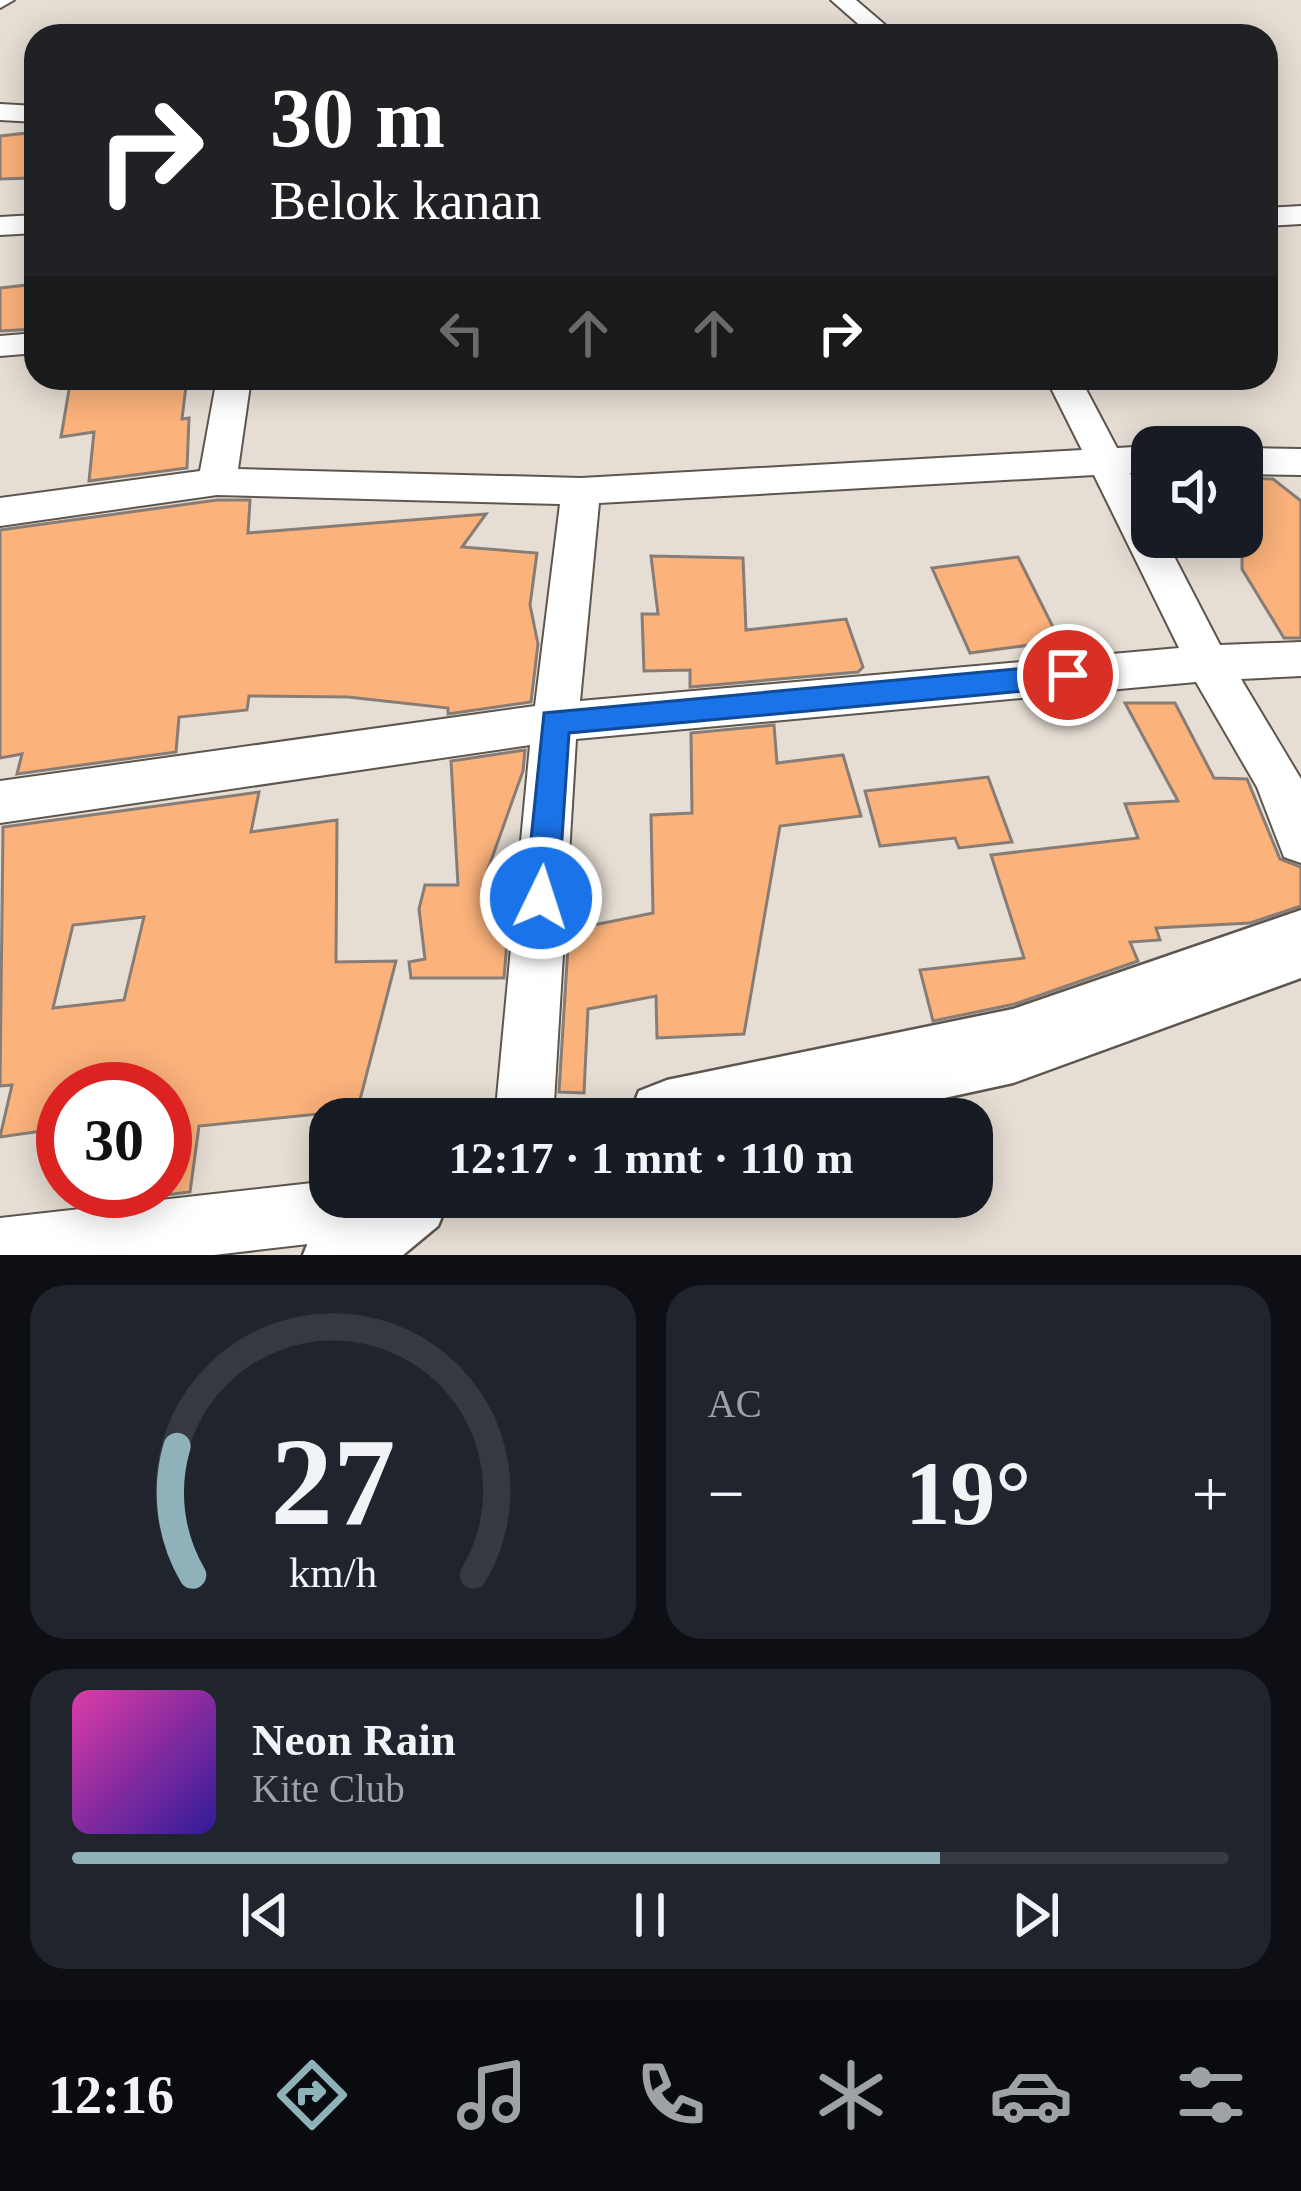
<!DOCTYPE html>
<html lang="id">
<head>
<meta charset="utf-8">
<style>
  :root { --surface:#171b24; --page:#20242c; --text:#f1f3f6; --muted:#9ea1a6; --line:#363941; --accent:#8fb1ba }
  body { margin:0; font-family:Georgia,serif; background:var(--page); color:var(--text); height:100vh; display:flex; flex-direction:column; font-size:45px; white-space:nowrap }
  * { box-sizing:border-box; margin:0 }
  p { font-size:39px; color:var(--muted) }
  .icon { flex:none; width:66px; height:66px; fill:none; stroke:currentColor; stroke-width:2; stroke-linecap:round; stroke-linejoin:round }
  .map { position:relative; height:1255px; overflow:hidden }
  .sheet { display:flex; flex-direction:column; gap:30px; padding:30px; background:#0d0f14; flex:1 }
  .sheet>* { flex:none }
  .hud { position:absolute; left:24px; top:24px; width:1254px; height:366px; border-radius:36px; box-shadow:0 6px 30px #0003; background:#202124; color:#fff; overflow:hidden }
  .fabs { position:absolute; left:1131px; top:426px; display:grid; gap:24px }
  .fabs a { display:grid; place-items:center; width:132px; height:132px; border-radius:24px; background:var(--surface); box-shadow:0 6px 30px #0003; font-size:60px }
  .speed { position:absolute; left:36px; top:1062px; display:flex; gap:24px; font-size:60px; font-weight:700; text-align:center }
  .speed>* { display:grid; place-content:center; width:156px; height:156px; border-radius:50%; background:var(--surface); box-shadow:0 6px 30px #0003; line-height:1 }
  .speed .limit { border:18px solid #d22; background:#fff; color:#111 }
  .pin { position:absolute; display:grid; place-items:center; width:102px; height:102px; color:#fff; margin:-51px; border:6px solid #fff; border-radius:50%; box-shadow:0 3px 12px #0007 }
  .me { position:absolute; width:132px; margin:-66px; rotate:4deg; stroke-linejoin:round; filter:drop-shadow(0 0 9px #0008) }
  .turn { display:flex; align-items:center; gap:42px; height:252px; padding:0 48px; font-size:54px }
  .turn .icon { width:156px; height:156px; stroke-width:2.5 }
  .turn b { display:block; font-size:84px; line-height:102px }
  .lanes { display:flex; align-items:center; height:114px; padding:0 48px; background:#0003; justify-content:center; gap:60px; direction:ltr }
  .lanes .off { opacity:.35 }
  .big { font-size:90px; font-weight:700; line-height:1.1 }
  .sheet .widget { flex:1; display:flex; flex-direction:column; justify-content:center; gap:18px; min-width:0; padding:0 42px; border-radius:36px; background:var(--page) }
  .sheet .dial { align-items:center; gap:0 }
  .dial svg { height:312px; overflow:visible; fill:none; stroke:var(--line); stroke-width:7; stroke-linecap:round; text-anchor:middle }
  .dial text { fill:var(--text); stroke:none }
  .song { display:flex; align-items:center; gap:36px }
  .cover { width:144px; height:144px; border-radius:18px; background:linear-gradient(135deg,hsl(320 70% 55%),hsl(250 70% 35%)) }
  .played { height:12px; border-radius:6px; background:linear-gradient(90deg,var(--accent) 75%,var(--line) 75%) }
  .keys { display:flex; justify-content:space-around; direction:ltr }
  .heat { display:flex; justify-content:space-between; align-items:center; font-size:66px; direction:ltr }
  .sheet .tiles { flex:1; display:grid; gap:30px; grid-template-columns:1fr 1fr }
  .widget:last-child { grid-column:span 2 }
  .trip { position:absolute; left:309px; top:1098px; width:684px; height:120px; border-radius:36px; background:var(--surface); box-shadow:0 6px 30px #0003; font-weight:700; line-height:120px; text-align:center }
  .tabs { display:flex; height:192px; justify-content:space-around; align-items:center; background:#090b0e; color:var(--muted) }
  .tabs .icon { width:84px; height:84px }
  .tabs .active { color:var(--accent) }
  .tabs b { font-size:54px; color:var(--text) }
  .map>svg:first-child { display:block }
  .building { fill:#fbb27b; stroke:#877d76; stroke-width:3; fill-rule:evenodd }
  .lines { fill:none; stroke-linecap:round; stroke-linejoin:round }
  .street-casing { stroke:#5d564e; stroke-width:4 }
  .secondary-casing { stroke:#5d564e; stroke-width:5 }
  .street { fill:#fff; fill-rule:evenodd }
  .secondary { fill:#fff; fill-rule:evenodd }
  .route { fill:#1a73e8; stroke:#114b97; stroke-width:3 }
</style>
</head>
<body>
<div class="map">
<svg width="1301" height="1255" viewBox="0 0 1301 1255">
  <rect width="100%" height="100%" fill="#e6ded4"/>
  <g class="building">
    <path d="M36,132l-4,46 -32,1v-43z"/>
    <path d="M36,284v45l-36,2v-43z"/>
    <path d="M71,378h116l-5,41 7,-1 -2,50 -98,13 5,-49 -33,5z"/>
    <path d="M1242,478l31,1 28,22v137h-17l-42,-69z"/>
    <path d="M217,500h33l-2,33 238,-19 -24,33 75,6 -7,52 8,39 -7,58 -83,12v-6l-100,-11 -99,-1 -2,14 -68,7 -3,35 -159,22 5,-20 -22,4v-228z"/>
    <path d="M651,556l92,2 3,72 100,-11 17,48 -5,5 -168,15v-17l-46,1 -2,-57h16z"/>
    <path d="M1018,557l42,84 -90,12 -38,-85z"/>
    <path d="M1125,703h50l39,75 33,1 33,80 21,8v39l-51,17 -94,5 4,12 -30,2 8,19 -123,43 -82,17 -13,-51 104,-12 -33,-103 147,-17 -13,-34 53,-3z"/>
    <path d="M774,725l3,38 66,-8 18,61 -81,10 -36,208 -87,4 -1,-42 -68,13 -4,84 -25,-1 10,-162 84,-17 -2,-98 41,-2 -1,-80z"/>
    <path d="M525,750l-2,21 -41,115h20l5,56 -3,36h-93l-2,-16 16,-3 -6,-50 6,-24h33l-7,-124z"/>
    <path d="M988,777l24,65 -53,6 -4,-10 -75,8 -15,-55z"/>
    <path d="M259,792l-8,40 86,-12 -1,142 60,-1 -41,158 -17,-7 -139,14 -9,66 -25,3v-106h-102v39l-63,9 12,-52 -12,1 3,-259zM144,917l-20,83 -71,8 20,-83z"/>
  </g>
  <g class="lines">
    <g class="street-casing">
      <g id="street">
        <path d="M0,0h14l-14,8z"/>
        <path d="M831,0h25l42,36h-26z"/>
        <path d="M0,104l36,2v16l-36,-2z"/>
        <path d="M1301,206v18l-35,2v-18z"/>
        <path d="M36,215v18l-36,2v-18z"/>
        <path d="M36,333v20l-36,3v-20z"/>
        <path d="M217,378h34l-13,91 343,9 501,-28 -36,-72h34l37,70 35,-2 2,1 -2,25 -22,1 22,42v22h12l56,108 81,-3v34l-60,3 60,100v84l-17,-6 -27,-70 -61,-105 -620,57 -23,380h-58l35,-374 -530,78v-42l535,-75 25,-202 -343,-9 -217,31v-28l200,-27zM1094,475l85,173 -599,53 19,-198z"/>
        <path d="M1242,448l59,1v26l-59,-1z"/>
        <path d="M330,1181v16h83l3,8 -9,21 -21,9 -172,20h-214v-37z"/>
      </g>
    </g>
    <g class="secondary-casing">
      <g id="secondary">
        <path d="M1301,910v68l-288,105 -165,36h-220l11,-28 28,-11 346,-71z"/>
        <path d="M345,1197h105l-12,29 -35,29h-100l12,-30z"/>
      </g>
    </g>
    <use href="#street" class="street"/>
    <use href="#secondary" class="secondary"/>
  </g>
  <path class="route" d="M1068,664l10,3 4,8 -4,8 -10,4 -499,46 -11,165 -5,11 -12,5 -11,-5 -5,-11 19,-185z"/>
</svg>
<div class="fabs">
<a><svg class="icon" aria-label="sound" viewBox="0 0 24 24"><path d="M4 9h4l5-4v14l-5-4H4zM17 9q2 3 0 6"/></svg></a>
</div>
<div class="speed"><div class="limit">30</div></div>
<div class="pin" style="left:1068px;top:675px;background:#d93025"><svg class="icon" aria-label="arrive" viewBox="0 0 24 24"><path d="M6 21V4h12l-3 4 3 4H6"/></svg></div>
<svg class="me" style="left:541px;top:898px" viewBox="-20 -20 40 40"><circle r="17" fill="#1a73e8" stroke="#fff" stroke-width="3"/><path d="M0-11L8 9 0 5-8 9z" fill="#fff"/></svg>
<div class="trip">12:17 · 1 mnt · 110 m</div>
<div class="hud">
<div class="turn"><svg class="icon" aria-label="right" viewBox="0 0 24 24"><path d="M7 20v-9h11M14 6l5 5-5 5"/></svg><div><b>30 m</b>Belok kanan</div></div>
<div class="lanes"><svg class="icon off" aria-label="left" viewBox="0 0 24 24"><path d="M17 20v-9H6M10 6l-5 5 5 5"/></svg><svg class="icon off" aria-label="ahead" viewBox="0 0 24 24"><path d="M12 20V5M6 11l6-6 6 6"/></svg><svg class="icon off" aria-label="ahead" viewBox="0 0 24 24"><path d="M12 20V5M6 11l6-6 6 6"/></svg><svg class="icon" aria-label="right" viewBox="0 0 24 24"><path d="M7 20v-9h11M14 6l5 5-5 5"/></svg></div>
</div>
</div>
<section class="sheet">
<div class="tiles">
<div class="widget dial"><svg viewBox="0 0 100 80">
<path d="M14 69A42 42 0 1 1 86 69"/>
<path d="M14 69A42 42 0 0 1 10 36" stroke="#8fb1ba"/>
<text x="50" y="56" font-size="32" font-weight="700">27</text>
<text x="50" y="72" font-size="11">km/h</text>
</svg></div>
<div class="widget"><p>AC</p>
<div class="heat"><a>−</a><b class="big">19°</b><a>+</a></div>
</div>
<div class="widget">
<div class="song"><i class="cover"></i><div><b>Neon Rain</b><p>Kite Club</p></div></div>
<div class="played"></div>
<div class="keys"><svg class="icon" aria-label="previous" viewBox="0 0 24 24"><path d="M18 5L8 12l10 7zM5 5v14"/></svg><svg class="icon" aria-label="pause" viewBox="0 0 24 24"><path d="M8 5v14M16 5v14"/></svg><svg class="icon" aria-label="next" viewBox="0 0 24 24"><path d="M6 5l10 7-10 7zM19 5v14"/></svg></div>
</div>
</div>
</section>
<nav class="tabs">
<b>12:16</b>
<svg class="icon active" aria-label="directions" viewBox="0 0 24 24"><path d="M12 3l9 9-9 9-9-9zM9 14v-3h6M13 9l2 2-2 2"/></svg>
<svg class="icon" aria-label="music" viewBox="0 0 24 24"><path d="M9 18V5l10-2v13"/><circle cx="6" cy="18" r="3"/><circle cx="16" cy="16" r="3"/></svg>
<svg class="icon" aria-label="phone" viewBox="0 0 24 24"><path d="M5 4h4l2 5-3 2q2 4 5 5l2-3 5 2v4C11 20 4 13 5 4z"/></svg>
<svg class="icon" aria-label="climate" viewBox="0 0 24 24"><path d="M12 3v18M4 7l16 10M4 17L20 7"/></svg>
<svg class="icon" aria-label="car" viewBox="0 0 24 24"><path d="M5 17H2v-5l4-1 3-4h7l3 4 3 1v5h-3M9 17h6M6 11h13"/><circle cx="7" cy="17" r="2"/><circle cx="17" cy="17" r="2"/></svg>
<svg class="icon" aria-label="filters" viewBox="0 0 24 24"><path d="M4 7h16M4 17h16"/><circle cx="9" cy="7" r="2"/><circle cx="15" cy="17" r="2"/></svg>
</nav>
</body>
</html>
